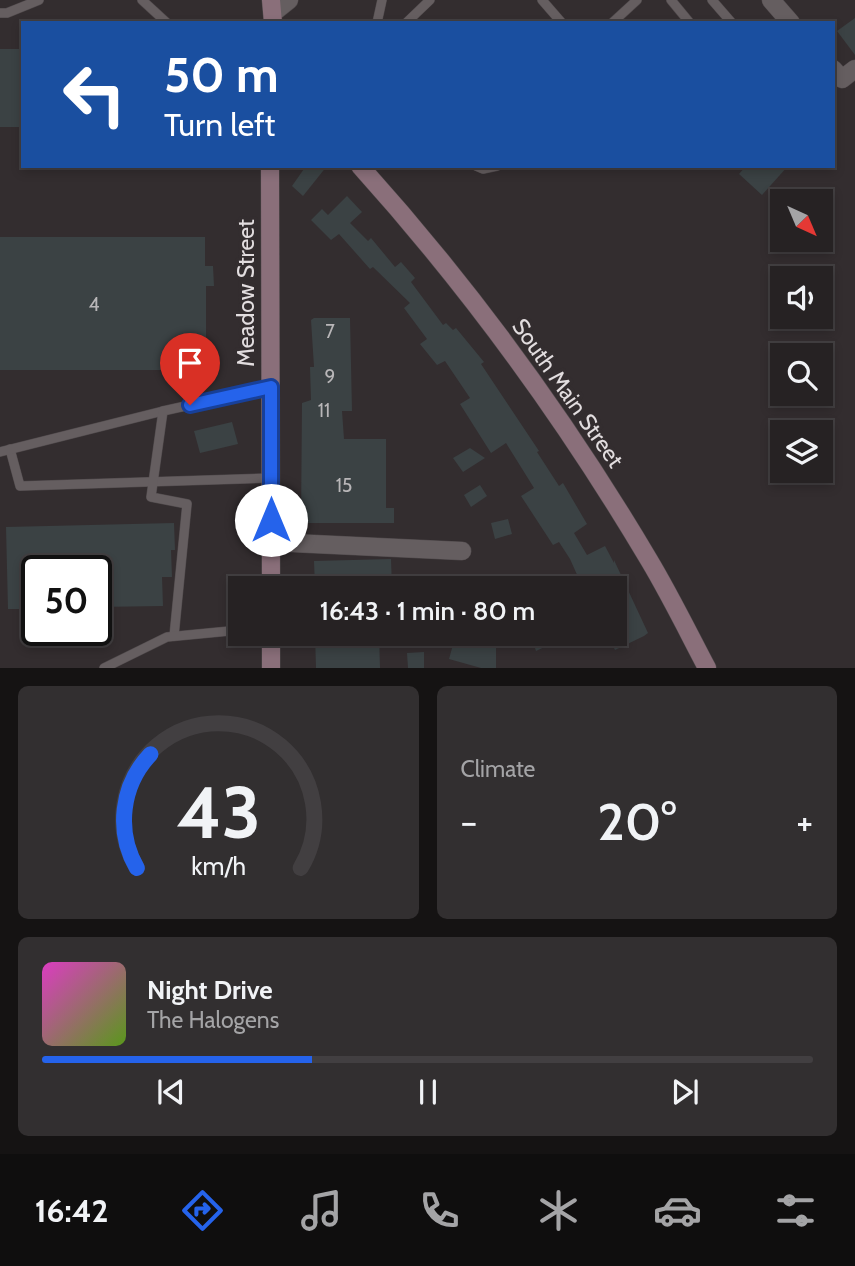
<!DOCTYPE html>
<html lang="en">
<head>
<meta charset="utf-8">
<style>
  :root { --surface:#262223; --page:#322f30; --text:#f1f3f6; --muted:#a4a4a6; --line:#423f41; --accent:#2563eb }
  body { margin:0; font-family:Cabin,sans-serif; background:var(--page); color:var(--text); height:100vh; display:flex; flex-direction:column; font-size:26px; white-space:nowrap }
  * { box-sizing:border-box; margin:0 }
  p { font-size:23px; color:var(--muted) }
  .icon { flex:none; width:38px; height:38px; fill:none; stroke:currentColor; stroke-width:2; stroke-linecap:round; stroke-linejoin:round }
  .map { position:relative; height:668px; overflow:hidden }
  .sheet { display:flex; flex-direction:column; gap:18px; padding:18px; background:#151313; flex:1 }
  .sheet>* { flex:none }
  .top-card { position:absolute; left:21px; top:21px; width:814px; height:147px; border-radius:0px; box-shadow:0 4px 10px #0003,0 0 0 2px var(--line); background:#1a4fa0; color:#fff; overflow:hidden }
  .needle { width:46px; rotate:136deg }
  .controls { position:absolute; left:770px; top:189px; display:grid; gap:14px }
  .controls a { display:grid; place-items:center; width:63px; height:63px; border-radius:0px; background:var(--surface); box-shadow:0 4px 10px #0003,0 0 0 2px var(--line); font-size:35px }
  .speed { position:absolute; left:21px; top:555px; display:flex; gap:14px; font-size:35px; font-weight:700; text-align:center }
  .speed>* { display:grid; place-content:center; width:91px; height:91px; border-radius:50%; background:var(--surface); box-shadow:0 4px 10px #0003,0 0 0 2px var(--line); line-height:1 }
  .speed .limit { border:4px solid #111; border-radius:10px; background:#fff; color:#111 }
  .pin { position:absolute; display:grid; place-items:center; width:60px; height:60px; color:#fff; margin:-72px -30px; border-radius:50% 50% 50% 0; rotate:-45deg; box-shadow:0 0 7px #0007 }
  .pin .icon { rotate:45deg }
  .me { position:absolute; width:77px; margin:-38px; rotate:0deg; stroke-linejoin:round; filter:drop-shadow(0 0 5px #0008) }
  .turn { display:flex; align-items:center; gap:24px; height:147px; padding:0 28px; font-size:32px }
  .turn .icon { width:91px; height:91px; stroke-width:2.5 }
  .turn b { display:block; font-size:49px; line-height:60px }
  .big { font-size:52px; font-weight:600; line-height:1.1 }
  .sheet .card { flex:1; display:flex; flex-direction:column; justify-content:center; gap:10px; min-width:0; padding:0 24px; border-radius:10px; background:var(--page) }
  .sheet .dial { align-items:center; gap:0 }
  .dial svg { height:182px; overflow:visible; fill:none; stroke:var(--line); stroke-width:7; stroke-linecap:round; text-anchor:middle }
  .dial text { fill:var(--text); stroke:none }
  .song { display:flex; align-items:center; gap:21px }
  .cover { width:84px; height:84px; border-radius:10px; background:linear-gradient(135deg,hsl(310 70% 55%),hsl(90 70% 35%)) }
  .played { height:7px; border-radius:4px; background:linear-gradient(90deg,var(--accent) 35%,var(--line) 35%) }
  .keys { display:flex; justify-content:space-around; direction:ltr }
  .heat { display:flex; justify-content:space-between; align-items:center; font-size:38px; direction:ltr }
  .sheet .tiles { flex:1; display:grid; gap:18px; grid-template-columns:1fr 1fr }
  .card:last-child { grid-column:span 2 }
  .trip { position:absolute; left:228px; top:576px; width:399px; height:70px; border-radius:0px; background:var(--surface); box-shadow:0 4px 10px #0003,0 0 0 2px var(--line); font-weight:600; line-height:70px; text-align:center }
  .tabs { display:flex; height:112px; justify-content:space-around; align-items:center; background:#0f0e0e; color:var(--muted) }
  .tabs .icon { width:49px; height:49px }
  .tabs .selected { color:var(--accent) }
  .tabs b { font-size:32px; color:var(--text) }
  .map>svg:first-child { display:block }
  .building { fill:#3b4244 }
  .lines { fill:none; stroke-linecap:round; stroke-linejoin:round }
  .service-casing { stroke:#4f494b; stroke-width:10 }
  .minor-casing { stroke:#4f494b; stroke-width:19 }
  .secondary-casing { stroke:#4f494b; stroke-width:19 }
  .service { stroke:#655e60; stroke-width:9 }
  .minor { stroke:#655e60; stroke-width:18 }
  .secondary { stroke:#8a6f7a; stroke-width:18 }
  .route-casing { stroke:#184099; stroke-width:18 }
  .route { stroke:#2563eb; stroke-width:12 }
  .labels { text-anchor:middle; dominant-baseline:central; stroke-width:7; stroke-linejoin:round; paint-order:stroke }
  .number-label { font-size:19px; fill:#b8b6b8 }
  .street-label { font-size:23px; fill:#e2dddf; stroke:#332d2f }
</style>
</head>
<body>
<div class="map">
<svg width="855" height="668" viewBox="0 0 855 668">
  <rect width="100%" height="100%" fill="#332d2f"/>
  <g class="building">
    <path d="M855,18v37l-18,-24z"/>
    <rect x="0" y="49" width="23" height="78"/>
    <path d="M306,166h21l-24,30 -11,-10z"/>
    <path d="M746,166h42l-26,29 -23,-21z"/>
    <path d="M347,196l15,16 -12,11 18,18 3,-3 24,29 6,-5 14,16 -4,4 32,43 3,-2 7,7 3,-2 28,34 -3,2 58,87 -2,1 22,34 4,-3 24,41 -13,9 13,22 18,-9 9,17v-3l34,73 -4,3 -29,14 -8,-16h7v-46h-31l-13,-29 -11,-17 -6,3 -32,-49 13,-8 -28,-45 -15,10 -31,-49 10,-6 -25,-37 -8,4 -17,-21 7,-5 -23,-31 6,-5 -37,-36 -3,2 -31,-35 -8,6 -20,-20 11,-11 6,6z"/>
    <path d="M0,237h205v29h8l1,20h-8v84h-206z"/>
    <path d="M314,318h36l2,93h-10l2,28h42v69h8v15h-93l1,-120 9,-3 -1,-33h4l-3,-47z"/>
    <path d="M232,422l6,22 -38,9 -6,-22z"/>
    <path d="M470,448l15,10 -22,14 -10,-14z"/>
    <path d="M480,485l7,11 -16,11 -7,-12z"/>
    <path d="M508,519l4,15 -17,5 -4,-16z"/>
    <path d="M174,523l1,27h-4l1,27h-10l1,29 -67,1v-37h-59v39h-29l-2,-82z"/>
    <path d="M391,559l1,29h-77l-1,-27z"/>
    <path d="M315,634h64l1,34h-64z"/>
    <path d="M456,634h31v7h9v27h-15l-32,-9z"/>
    <path d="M534,634h38l-36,17 -1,-3h-32z"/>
    <path d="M424,652v16h-16l-1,-15z"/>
  </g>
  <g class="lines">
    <g class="service-casing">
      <g id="service">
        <path d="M142,0l25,23"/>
        <path d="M542,0l20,23"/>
        <path d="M671,0l19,23"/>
        <path d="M712,0l20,23"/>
        <path d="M0,13h7l32,-13"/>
        <path d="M377,23l5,-23"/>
        <path d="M406,23l24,-23"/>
        <path d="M612,23l25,-23"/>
        <path d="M476,166l7,3 14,-3"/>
        <path d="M10,449l10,37 251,-8"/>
        <path d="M0,452l163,-41"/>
        <path d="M174,636l13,-132 -36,-7 12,-86 108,-24"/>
        <path d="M104,668l63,-31 73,-7"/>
      </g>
    </g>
    <g class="minor-casing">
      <g id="minor">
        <path d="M771,0l20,23"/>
        <path d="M274,12l15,-12"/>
        <path d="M833,69l9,10 13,-10"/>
        <path d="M271,542l191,9"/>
      </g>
    </g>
    <g class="secondary-casing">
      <g id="secondary">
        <path d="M271,0l2,23"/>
        <path d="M270,166l1,422"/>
        <path d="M360,166c109,121 206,254 289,394 21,35 39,72 58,108"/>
        <path d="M271,668v-34"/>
      </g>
    </g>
    <use href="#service" class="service"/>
    <use href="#minor" class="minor"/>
    <use href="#secondary" class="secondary"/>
  </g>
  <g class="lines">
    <g class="route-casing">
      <path id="route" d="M190,405l81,-18v133"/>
    </g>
    <use href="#route" class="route"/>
  </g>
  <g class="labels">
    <g class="number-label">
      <text x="94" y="304">4</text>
      <text x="330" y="331">7</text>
      <text x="330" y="376">9</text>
      <text x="324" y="410">11</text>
      <text x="344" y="485">15</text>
    </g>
    <g class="street-label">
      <text transform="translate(246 293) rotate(-90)">Meadow Street</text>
      <text transform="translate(568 393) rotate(55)">South Main Street</text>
    </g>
  </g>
</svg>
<div class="controls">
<a><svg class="needle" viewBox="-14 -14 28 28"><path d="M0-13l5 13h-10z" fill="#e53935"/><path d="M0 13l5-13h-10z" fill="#a4a4a6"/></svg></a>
<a><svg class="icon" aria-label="sound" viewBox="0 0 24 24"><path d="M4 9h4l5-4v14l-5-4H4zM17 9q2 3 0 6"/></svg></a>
<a><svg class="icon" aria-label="search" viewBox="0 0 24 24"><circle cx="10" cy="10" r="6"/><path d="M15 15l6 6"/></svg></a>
<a><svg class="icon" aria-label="layers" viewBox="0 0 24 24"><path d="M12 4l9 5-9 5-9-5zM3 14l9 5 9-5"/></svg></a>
</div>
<div class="speed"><div class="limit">50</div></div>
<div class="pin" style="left:190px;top:405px;background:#d93025"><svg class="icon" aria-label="arrive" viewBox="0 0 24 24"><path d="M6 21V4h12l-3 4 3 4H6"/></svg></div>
<svg class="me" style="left:271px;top:520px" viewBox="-20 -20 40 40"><circle r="19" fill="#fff"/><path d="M0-13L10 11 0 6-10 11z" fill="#2563eb"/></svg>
<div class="trip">16:43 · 1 min · 80 m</div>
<div class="top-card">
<div class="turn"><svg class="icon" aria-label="left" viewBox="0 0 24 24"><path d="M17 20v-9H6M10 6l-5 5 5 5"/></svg><div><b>50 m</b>Turn left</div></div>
</div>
</div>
<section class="sheet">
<div class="tiles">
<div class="card dial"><svg viewBox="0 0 100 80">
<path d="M14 69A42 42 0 1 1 86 69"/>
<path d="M14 69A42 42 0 0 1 20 19" stroke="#2563eb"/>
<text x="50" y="56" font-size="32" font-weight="700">43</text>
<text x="50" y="72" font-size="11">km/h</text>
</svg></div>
<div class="card"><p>Climate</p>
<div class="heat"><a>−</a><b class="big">20°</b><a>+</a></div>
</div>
<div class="card">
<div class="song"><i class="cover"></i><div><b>Night Drive</b><p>The Halogens</p></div></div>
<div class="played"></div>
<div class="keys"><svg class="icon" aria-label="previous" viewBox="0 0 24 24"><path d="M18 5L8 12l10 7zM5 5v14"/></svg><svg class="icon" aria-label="pause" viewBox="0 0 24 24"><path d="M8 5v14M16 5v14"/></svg><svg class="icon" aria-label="next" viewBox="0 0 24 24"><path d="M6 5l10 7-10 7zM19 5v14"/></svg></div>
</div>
</div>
</section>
<nav class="tabs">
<b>16:42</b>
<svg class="icon selected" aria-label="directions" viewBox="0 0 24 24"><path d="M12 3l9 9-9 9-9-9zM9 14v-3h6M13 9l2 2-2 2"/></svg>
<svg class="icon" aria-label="music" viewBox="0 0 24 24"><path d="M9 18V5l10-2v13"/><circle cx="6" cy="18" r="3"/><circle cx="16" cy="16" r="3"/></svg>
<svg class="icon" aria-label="phone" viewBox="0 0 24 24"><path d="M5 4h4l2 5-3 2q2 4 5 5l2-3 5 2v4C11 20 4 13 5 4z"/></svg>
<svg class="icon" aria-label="climate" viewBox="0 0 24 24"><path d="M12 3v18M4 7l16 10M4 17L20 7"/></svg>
<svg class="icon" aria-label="car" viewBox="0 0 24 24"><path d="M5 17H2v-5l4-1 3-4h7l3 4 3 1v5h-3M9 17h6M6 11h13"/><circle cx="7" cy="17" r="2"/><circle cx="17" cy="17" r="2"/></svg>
<svg class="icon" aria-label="filters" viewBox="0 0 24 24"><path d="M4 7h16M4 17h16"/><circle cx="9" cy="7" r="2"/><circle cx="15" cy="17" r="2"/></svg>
</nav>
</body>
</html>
